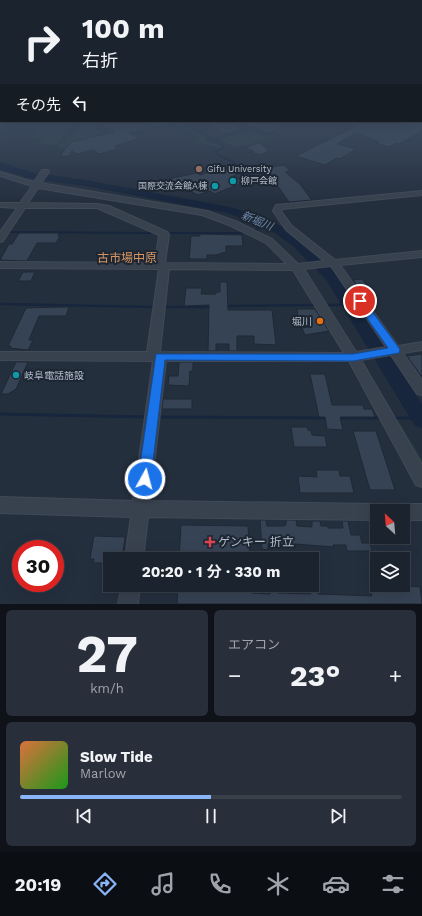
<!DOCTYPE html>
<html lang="ja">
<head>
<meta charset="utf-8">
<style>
  :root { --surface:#1b232e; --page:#282f3a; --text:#f1f3f6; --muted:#a0a4aa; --line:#39404a; --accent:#8ab4f8 }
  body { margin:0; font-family:"Work Sans","Noto Sans JP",sans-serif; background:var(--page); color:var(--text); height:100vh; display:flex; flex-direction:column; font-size:15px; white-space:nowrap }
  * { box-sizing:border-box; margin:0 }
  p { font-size:13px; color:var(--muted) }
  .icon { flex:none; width:22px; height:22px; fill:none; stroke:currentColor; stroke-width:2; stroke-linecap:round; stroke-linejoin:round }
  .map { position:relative; height:604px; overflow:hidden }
  .drawer { display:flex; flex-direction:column; gap:6px; padding:6px; background:#0f1319; flex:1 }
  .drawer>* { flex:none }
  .hud { position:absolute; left:0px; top:0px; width:422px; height:122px; box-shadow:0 4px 16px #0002,0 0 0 1px var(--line); background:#1b232e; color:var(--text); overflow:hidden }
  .needle { width:26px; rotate:334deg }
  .controls { position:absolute; left:370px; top:504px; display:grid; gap:8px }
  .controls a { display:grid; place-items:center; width:40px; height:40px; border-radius:0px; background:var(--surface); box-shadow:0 4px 16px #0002,0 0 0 1px var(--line); font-size:20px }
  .speed { position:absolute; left:12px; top:540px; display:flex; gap:8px; font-size:20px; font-weight:700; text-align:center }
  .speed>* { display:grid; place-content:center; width:52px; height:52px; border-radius:50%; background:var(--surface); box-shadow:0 4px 16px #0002,0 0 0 1px var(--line); line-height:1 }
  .speed .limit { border:6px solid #d22; background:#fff; color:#111 }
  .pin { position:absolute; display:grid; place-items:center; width:34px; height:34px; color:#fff; margin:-17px; border:2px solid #fff; border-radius:50%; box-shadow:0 1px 4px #0007 }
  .me { position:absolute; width:44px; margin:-22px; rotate:7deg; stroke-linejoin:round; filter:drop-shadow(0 0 3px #0008) }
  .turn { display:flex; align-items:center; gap:14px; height:84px; padding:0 16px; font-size:18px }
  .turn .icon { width:52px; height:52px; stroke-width:2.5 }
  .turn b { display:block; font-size:28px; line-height:34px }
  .then { display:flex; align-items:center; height:38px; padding:0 16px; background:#0003; gap:8px; font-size:15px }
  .big { font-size:30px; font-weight:700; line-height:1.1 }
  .drawer .card { flex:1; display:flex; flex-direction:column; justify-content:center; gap:6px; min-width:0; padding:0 14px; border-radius:6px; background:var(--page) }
  .drawer .dial { align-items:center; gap:0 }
  .dial b { font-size:52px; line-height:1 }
  .song { display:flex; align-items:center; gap:12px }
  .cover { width:48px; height:48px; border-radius:6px; background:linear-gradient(135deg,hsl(20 70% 55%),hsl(120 70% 35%)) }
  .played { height:4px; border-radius:2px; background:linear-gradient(90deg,var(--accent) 50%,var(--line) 50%) }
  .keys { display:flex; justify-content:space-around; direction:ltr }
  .heat { display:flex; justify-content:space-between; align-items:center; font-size:22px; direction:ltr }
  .drawer .tiles { flex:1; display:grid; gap:6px; grid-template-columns:1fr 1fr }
  .card:last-child { grid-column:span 2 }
  .trip { position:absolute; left:103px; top:552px; width:216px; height:40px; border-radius:0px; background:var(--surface); box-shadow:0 4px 16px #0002,0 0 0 1px var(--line); font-weight:700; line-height:40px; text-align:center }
  .tab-bar { display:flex; height:64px; justify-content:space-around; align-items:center; background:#0b0e12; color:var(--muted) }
  .tab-bar .icon { width:28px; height:28px }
  .tab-bar .on { color:var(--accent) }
  .tab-bar b { font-size:18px; color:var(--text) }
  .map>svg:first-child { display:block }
  .green { fill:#263c3f }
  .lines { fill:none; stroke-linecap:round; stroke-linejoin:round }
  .stream-far3 { stroke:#17263c; stroke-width:1.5 }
  .stream-far2 { stroke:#17263c; stroke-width:2 }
  .stream-far1 { stroke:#17263c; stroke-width:2.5 }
  .stream { stroke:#17263c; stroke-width:3 }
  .river { fill:#17263c; fill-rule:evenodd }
  .building { fill:#364354; stroke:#1f2835 }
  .minor-casing { stroke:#414a57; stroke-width:2 }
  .minor { fill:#38414e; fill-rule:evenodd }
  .route { fill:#1a73e8; stroke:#114b97 }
  .education-dot { fill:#8d6e63; stroke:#1d2633; stroke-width:1.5 }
  .culture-dot { fill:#0f9aa8; stroke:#1d2633; stroke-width:1.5 }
  .food-dot { fill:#e8710a; stroke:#1d2633; stroke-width:1.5 }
  .health-dot { fill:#e0444e; stroke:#1d2633; stroke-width:1.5 }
  .labels { text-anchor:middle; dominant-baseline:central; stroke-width:4; stroke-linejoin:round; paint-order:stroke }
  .far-poi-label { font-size:9px; fill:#b4bcc9; stroke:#1d2633; text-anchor:start }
  .poi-label { font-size:10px; fill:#b4bcc9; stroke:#1d2633; text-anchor:end }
  .water-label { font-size:11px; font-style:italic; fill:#6d86a8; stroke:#1d2633 }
  .quarter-label { font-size:12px; fill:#d59563; stroke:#1d2633 }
  .near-poi-label { font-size:12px; fill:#b4bcc9; stroke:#1d2633; text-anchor:start }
</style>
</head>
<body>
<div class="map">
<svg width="422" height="604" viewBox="0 0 422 604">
  <rect width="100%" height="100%" fill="#242f3e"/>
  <g class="green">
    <path d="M2,121h73l-3,3 1,1 -3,2h1l-3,2v3l-3,2 1,2 -4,1 1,1 -7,7 -16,-2 -2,-1 8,-3h-4l-1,-1 2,-1 -6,-1 -9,-8 -14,1 -8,-4v-1z"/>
    <path d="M83,121h3l18,13 -34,8 7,7 -20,-1 3,-2 -1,-1 1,-1 7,-1 -2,-4 7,-2 7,-11h-2l2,-2 -2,-1z"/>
    <path d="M147,121l32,2 25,11 3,3 -4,3 19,6 -2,2 -27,-7 9,-3 -28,-14 -24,3 -7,-4z"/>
    <path d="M251,131l18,7 -33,9 -17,-7z"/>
    <path d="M361,360l61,100v11z"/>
  </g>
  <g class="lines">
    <path class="stream-far3" d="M175,121l19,8 30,17 -9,7 27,14 9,8"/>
    <g class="stream-far2">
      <path d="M250,174l4,6"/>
      <path d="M0,177l13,2"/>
      <path d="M18,179l16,-3"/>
      <path d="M0,232l157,1"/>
      <path d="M166,233h85l15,-9"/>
    </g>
    <g class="stream-far1">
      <path d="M0,304l155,3"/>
      <path d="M324,305h25"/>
      <path d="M224,306l93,-1"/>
      <path d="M162,307h49"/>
    </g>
    <g class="stream">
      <path d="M0,414l147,3"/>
      <path d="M156,417l171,1"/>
      <path d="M338,418h43"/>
      <path d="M392,418h28"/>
    </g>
    <path class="river" d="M0,162l35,11 51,7 144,27 30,9 23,11 21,14 34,35 84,128v24l-7,-2 -88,-145 -33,-34 -19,-14 -23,-11 -25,-9 -141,-27 -52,-7 -33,-9 -1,-1z"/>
  </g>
  <g class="building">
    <path d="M120,121h18l13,7 -22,5 10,6 -25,7 4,3 -19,5 -5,-4 -17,4 -5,-3 -3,5h-9l9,-12 2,-1 -1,-1 44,-10 -12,-8z"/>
    <path d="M204,121h25v2l14,6 -17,5 -15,-7 3,-1z"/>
    <path d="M239,121h28l16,6 -16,6z"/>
    <path d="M366,121h56v10l-23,13 -3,-1 -7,4 -13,-4 3,-1 -22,-9 -20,11 19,5 -16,10 -3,-1 -12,7 -29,-9z"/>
    <path d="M258,143l3,1 8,7 -9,4 -10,-3 4,-1 -8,-3z"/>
    <path d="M284,165l6,6 -5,1 15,12 12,16 -23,2 -17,-24 -6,1 -10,-10z"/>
    <path d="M224,168l14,6 -5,2 11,6 -29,12 -5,-3 -12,4 -23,-11 -8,2 -4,-6 34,-7 3,2z"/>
    <path d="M19,233h40l-1,3h2l-4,7h-19l-10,18 -27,-1 9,-16h3z"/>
    <path d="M200,234l42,1 1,11h-17v6l-10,3h-9v4h-18l2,-23h9z"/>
    <path d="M23,272h12l-4,9h-13z"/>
    <path d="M362,279l15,20 -10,1 -14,-20z"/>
    <path d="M220,282h7l1,28h44l4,35 -22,-1v-8h-17v15h-8v-7h-13v7h-8l1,-46 -25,1 2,-18h16l-1,6h15v-2h4z"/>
    <path d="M59,307h10l-3,9h-27l-10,24h4l-5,10 -18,-2 1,-2h-3l18,-38z"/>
    <path d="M297,309h18l14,22 -24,4 -3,-7 7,-1 -7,-11h-4z"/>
    <path d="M422,354v23l-15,-21z"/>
    <path d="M16,362h12l-12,27 -8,5h-7z"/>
    <path d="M179,362h14v9h-3l-1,15 -21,-1 1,-9h9z"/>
    <path d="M310,374h15l7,31h31l1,4h8l3,8h-35l3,13 -16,-1 -2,-12h-6z"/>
    <path d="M163,399h29v10h-30z"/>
    <path d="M291,427h16l1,3 3,1 1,4 13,1 2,11h-33z"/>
    <path d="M353,431h23l19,59h-25z"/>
    <path d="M316,470h23l1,6h10l4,17h-54l-2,-17 19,1z"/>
    <path d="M260,520h6l1,6h17l2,-1v-5h10l1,6 15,1v-6h8l1,5h7v2h15l-1,-7h6l3,14h9l2,8h8l2,8h-25l-1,-6h-13l1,2 -39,-3 1,3 -28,-3v6l-6,-1z"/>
    <path d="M181,525l67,1 2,33h-71z"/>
    <path d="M94,536l31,1 -3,22h-12v2h-4l-1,2h-12l1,-4h-4z"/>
    <path d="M178,585h73l1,8 18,1v-3l7,1v1l34,1 -1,-2h7l1,2 54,2 -3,-10h21l1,5 17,1 -1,-6 13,1 2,17h-245z"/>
  </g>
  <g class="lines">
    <g class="minor-casing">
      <g id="minor">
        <path d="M42,170h6l1,2 -8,11 166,28 28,10 37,18 26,25 26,-3 -38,-31 -13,-19 3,-6 146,-14v4l-140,14 -1,2 11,15 43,34 87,-9v6l-82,8 58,81 24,-4v8l-19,3 19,27v15l-5,-1 -26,-39 -30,5 61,105v22l-6,-2 -67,-124h-183l-16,140 227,3 6,2 2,5h-8v9l-229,-3 -5,42h-18l6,-42 -131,-4v-16l133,4 20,-140 -153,-1v-8h147l12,-83 -159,-1v-6l155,1 4,-28 -62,-27h-72l-22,33 -3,1v-10l17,-24 -17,-1v-4h20l12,-17 -32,-10v-4l34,10zM38,188l164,27 27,10 37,18 21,21 -122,-1 4,-29 -2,-2 -58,-26 -12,-2 -69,-1zM331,266l55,81 -30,5 -52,-83zM169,269l124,1 51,83 -184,-1z"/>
        <path d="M403,504h19v16h-19v-9h-8l2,-5z"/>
        <path d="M122,585h18l-2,19h-20z"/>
      </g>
    </g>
    <use href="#minor" class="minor"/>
  </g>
  <linearGradient id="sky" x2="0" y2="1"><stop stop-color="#141a22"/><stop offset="0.58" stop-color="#3f4d63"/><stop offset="1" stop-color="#3f4d63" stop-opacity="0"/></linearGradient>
  <rect width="422" height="202" fill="url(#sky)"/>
  <path class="route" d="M360,298l3,1 36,49 1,2 -1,3 -46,8 -188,-1 -14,119 -2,4 -4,2 -5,-2 -2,-4 18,-125h197l35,-6 -33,-47z"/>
  <circle class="education-dot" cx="199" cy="169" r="4"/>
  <g class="culture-dot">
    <circle cx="233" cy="181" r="4"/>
    <circle cx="215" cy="186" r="4"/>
    <circle cx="16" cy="375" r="4"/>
  </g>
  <circle class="food-dot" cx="320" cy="321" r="4"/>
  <path class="health-dot" d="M208 536h4v4h4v4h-4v4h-4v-4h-4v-4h4z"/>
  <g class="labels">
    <g class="far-poi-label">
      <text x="207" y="169">Gifu University</text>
      <text x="241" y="181">柳戸会館</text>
      <text x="207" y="186" text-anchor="end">国際交流会館A棟</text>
    </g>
    <g class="poi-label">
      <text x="312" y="321">堀川</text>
      <text x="24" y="375" text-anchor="start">岐阜電話施設</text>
    </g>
    <g class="water-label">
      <text transform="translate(257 221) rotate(22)">新堀川</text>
    </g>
    <g class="quarter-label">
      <text x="127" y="258">古市場中原</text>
    </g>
    <g class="near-poi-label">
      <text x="218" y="542">ゲンキー 折立</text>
    </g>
  </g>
</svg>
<div class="controls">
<a><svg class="needle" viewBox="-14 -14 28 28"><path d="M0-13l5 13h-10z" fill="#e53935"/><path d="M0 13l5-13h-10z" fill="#a0a4aa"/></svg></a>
<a><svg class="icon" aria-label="layers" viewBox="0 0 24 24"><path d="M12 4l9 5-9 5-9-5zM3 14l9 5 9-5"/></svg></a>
</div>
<div class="speed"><div class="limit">30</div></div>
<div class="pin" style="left:360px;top:301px;background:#d93025"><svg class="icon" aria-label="arrive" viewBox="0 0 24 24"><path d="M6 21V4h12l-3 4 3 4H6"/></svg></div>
<svg class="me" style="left:145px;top:479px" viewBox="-20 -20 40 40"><circle r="17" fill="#1a73e8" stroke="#fff" stroke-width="3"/><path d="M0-11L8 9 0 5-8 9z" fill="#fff"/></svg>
<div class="trip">20:20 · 1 分 · 330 m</div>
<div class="hud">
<div class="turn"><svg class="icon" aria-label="right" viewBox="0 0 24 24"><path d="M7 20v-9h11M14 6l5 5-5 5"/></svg><div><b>100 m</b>右折</div></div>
<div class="then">その先<svg class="icon" aria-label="left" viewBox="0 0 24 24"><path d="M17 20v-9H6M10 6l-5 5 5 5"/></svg></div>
</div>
</div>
<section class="drawer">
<div class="tiles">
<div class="card dial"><b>27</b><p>km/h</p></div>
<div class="card"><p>エアコン</p>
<div class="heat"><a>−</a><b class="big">23°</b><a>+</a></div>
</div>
<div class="card">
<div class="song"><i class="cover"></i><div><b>Slow Tide</b><p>Marlow</p></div></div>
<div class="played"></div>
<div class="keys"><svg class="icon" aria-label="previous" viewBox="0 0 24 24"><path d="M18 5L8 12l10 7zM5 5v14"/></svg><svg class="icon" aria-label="pause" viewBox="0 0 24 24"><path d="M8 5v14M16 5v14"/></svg><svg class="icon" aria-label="next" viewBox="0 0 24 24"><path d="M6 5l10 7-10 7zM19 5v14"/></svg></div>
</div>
</div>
</section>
<nav class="tab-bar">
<b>20:19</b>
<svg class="icon on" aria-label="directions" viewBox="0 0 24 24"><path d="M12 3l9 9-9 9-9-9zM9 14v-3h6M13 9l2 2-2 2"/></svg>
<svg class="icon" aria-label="music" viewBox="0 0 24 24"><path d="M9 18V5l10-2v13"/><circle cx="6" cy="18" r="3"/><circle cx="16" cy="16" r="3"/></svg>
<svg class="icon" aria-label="phone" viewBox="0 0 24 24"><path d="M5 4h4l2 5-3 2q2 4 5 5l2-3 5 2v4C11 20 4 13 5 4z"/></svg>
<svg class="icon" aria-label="climate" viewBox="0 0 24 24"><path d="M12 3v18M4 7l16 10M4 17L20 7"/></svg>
<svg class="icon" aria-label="car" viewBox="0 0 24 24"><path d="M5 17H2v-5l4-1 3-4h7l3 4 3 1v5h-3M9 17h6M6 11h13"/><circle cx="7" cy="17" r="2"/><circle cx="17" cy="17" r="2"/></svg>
<svg class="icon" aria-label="filters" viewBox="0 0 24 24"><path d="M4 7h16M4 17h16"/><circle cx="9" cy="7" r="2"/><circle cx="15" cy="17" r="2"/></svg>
</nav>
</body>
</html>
